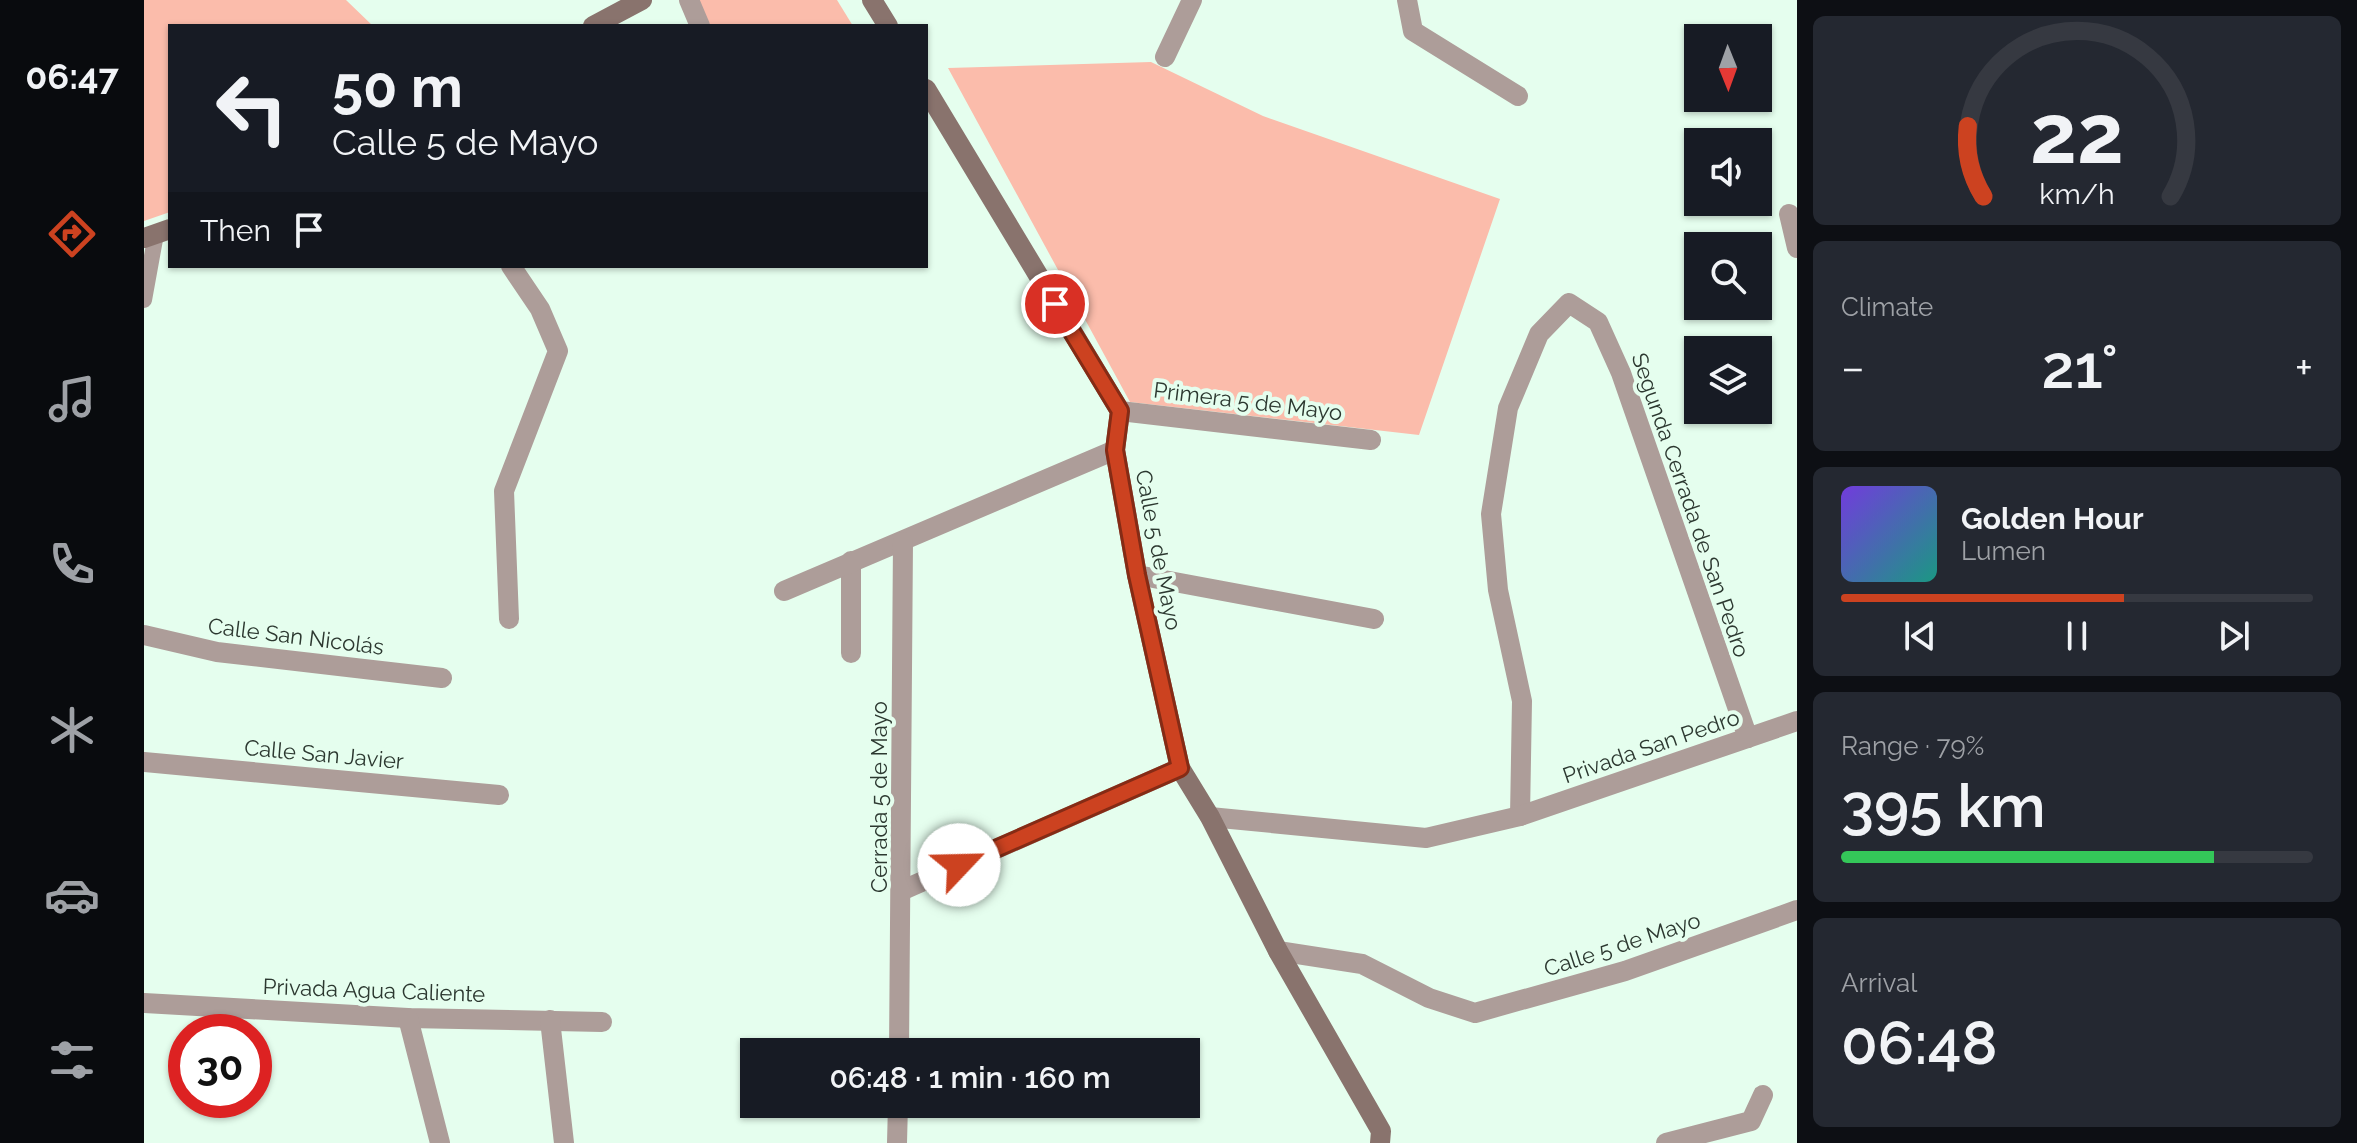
<!DOCTYPE html>
<html lang="en">
<head>
<meta charset="utf-8">
<style>
  :root { --surface:#171b24; --page:#242831; --text:#f1f3f6; --muted:#9ea1a6; --line:#363941; --accent:#cc4220 }
  body { margin:0; font-family:Raleway,sans-serif; background:var(--page); color:var(--text); height:100vh; display:flex; flex-direction:column; font-size:30px; white-space:nowrap }
  * { box-sizing:border-box; margin:0 }
  p { font-size:26px; color:var(--muted) }
  .icon { flex:none; width:44px; height:44px; fill:none; stroke:currentColor; stroke-width:2; stroke-linecap:round; stroke-linejoin:round }
  .map { position:relative; flex:1; overflow:hidden }
  .panel { display:flex; flex-direction:column; gap:16px; padding:16px; background:#0d0f14; width:560px }
  .panel>* { flex:none }
  .guide { position:absolute; left:24px; top:24px; width:760px; height:244px; border-radius:0px; box-shadow:0 2px 6px #0004; background:#171b24; color:var(--text); overflow:hidden }
  .needle { width:52px; rotate:179deg }
  .controls { position:absolute; left:1540px; top:24px; display:grid; gap:16px }
  .controls a { display:grid; place-items:center; width:88px; height:88px; border-radius:0px; background:var(--surface); box-shadow:0 2px 6px #0004; font-size:40px }
  .speed { position:absolute; left:24px; top:1014px; display:flex; gap:16px; font-size:40px; font-weight:700; text-align:center }
  .speed>* { display:grid; place-content:center; width:104px; height:104px; border-radius:50%; background:var(--surface); box-shadow:0 2px 6px #0004; line-height:1 }
  .speed .limit { border:12px solid #d22; background:#fff; color:#111 }
  .pin { position:absolute; display:grid; place-items:center; width:68px; height:68px; color:#fff; margin:-34px; border:4px solid #fff; border-radius:50%; box-shadow:0 2px 8px #0007 }
  .me { position:absolute; width:88px; margin:-44px; rotate:66deg; stroke-linejoin:round; filter:drop-shadow(0 0 6px #0008) }
  .turn { display:flex; align-items:center; gap:28px; height:168px; padding:0 32px; font-size:36px }
  .turn .icon { width:104px; height:104px; stroke-width:2.5 }
  .turn b { display:block; font-size:56px; line-height:68px }
  .then { display:flex; align-items:center; height:76px; padding:0 32px; background:#0003; gap:16px; font-size:30px }
  .big { font-size:60px; font-weight:600; line-height:1.1 }
  .panel .card { flex:1; display:flex; flex-direction:column; justify-content:center; gap:12px; min-width:0; padding:0 28px; border-radius:12px; background:var(--page) }
  .panel .dial { align-items:center; gap:0 }
  .dial svg { height:208px; overflow:visible; fill:none; stroke:var(--line); stroke-width:7; stroke-linecap:round; text-anchor:middle }
  .dial text { fill:var(--text); stroke:none }
  .song { display:flex; align-items:center; gap:24px }
  .cover { width:96px; height:96px; border-radius:12px; background:linear-gradient(135deg,hsl(260 70% 55%),hsl(170 70% 35%)) }
  .played { height:8px; border-radius:4px; background:linear-gradient(90deg,var(--accent) 60%,var(--line) 60%) }
  .keys { display:flex; justify-content:space-around; direction:ltr }
  .heat { display:flex; justify-content:space-between; align-items:center; font-size:44px; direction:ltr }
  .charge { height:12px; border-radius:6px; background:linear-gradient(90deg,#34c759 79%,var(--line) 0) }
  .trip { position:absolute; left:596px; top:1038px; width:460px; height:80px; border-radius:0px; background:var(--surface); box-shadow:0 2px 6px #0004; font-weight:600; line-height:80px; text-align:center }
  main { display:flex; flex:1; min-height:0 }
  .dock { display:flex; flex-direction:column; width:144px; justify-content:space-around; align-items:center; background:#090b0e; color:var(--muted) }
  .dock .icon { width:56px; height:56px }
  .dock .active { color:var(--accent) }
  .dock b { font-size:36px; color:var(--text) }
  .map>svg:first-child { display:block }
  .green { fill:#fbbcab }
  .lines { fill:none; stroke-linecap:round; stroke-linejoin:round }
  .lane { stroke:#ad9d99; stroke-width:16 }
  .street { stroke:#ad9d99; stroke-width:20 }
  .secondary { stroke:#89736d; stroke-width:20 }
  .route-casing { stroke:#852b15; stroke-width:20 }
  .route { stroke:#cc4220; stroke-width:14 }
  .labels { text-anchor:middle; dominant-baseline:central; stroke-width:8; stroke-linejoin:round; paint-order:stroke }
  .street-label { font-size:22px; fill:#2c3830; stroke:#e5feee }
</style>
</head>
<body>
<main>
<nav class="dock">
<b>06:47</b>
<svg class="icon active" aria-label="directions" viewBox="0 0 24 24"><path d="M12 3l9 9-9 9-9-9zM9 14v-3h6M13 9l2 2-2 2"/></svg>
<svg class="icon" aria-label="music" viewBox="0 0 24 24"><path d="M9 18V5l10-2v13"/><circle cx="6" cy="18" r="3"/><circle cx="16" cy="16" r="3"/></svg>
<svg class="icon" aria-label="phone" viewBox="0 0 24 24"><path d="M5 4h4l2 5-3 2q2 4 5 5l2-3 5 2v4C11 20 4 13 5 4z"/></svg>
<svg class="icon" aria-label="climate" viewBox="0 0 24 24"><path d="M12 3v18M4 7l16 10M4 17L20 7"/></svg>
<svg class="icon" aria-label="car" viewBox="0 0 24 24"><path d="M5 17H2v-5l4-1 3-4h7l3 4 3 1v5h-3M9 17h6M6 11h13"/><circle cx="7" cy="17" r="2"/><circle cx="17" cy="17" r="2"/></svg>
<svg class="icon" aria-label="filters" viewBox="0 0 24 24"><path d="M4 7h16M4 17h16"/><circle cx="9" cy="7" r="2"/><circle cx="15" cy="17" r="2"/></svg>
</nav>
<div class="map">
<svg width="1653" height="1143" viewBox="0 0 1653 1143">
  <rect width="100%" height="100%" fill="#e5feee"/>
  <g class="green">
    <path d="M0,0h202l27,26h-203v186l-26,9z"/>
    <path d="M548,0h145l16,26h-152z"/>
    <path d="M1007,62l112,54 237,83 -81,236 -289,-33 -182,-334z"/>
  </g>
  <g class="lines">
    <path class="lane" d="M0,300l12,-66"/>
    <g class="street">
      <path d="M545,0l11,26"/>
      <path d="M1263,0l6,31 105,65"/>
      <path d="M1021,57l27,-57"/>
      <path d="M1645,214l8,34"/>
      <path d="M976,411l251,29"/>
      <path d="M707,561v92"/>
      <path d="M993,575l237,44"/>
      <path d="M640,591l331,-141"/>
      <path d="M365,619l-5,-128 54,-140 -18,-42 -29,-43"/>
      <path d="M0,635l73,17 225,26"/>
      <path d="M0,762l355,33"/>
      <path d="M1376,816l2,-115 -24,-111 -7,-76 17,-106 31,-74 30,-31 29,19 23,51 127,365"/>
      <path d="M1066,817l216,21 94,-22 277,-95"/>
      <path d="M759,890l277,-122"/>
      <path d="M1134,951l84,13 67,34 46,15 150,-42 172,-61"/>
      <path d="M0,1003l264,15 194,4"/>
      <path d="M264,1018l32,125"/>
      <path d="M406,1020l14,123"/>
      <path d="M755,1052l4,-510"/>
      <path d="M753,1143l1,-39"/>
      <path d="M1522,1143l85,-22 12,-26"/>
    </g>
    <g class="secondary">
      <path d="M728,0l16,26"/>
      <path d="M449,26l49,-26"/>
      <path d="M782,89l194,322 -5,39 22,125 43,193 30,49 68,134 103,180 -1,12"/>
      <path d="M0,238l26,-9"/>
    </g>
  </g>
  <g class="lines">
    <g class="route-casing">
      <path id="route" d="M815,865l221,-97 -43,-193 -22,-125 5,-39 -65,-107"/>
    </g>
    <use href="#route" class="route"/>
  </g>
  <g class="labels">
    <g class="street-label">
      <text transform="translate(1104 401) rotate(7)">Primera 5 de Mayo</text>
      <text transform="translate(1547 505) rotate(71)">Segunda Cerrada de San Pedro</text>
      <text transform="translate(1015 550) rotate(79)">Calle 5 de Mayo</text>
      <text transform="translate(152 636) rotate(7)">Calle San Nicolás</text>
      <text transform="translate(1507 746) rotate(-19)">Privada San Pedro</text>
      <text transform="translate(180 754) rotate(5)">Calle San Javier</text>
      <text transform="translate(735 797) rotate(-90)">Cerrada 5 de Mayo</text>
      <text transform="translate(1478 944) rotate(-18)">Calle 5 de Mayo</text>
      <text transform="translate(230 990) rotate(2)">Privada Agua Caliente</text>
    </g>
  </g>
</svg>
<div class="controls">
<a><svg class="needle" viewBox="-14 -14 28 28"><path d="M0-13l5 13h-10z" fill="#e53935"/><path d="M0 13l5-13h-10z" fill="#9ea1a6"/></svg></a>
<a><svg class="icon" aria-label="sound" viewBox="0 0 24 24"><path d="M4 9h4l5-4v14l-5-4H4zM17 9q2 3 0 6"/></svg></a>
<a><svg class="icon" aria-label="search" viewBox="0 0 24 24"><circle cx="10" cy="10" r="6"/><path d="M15 15l6 6"/></svg></a>
<a><svg class="icon" aria-label="layers" viewBox="0 0 24 24"><path d="M12 4l9 5-9 5-9-5zM3 14l9 5 9-5"/></svg></a>
</div>
<div class="speed"><div class="limit">30</div></div>
<div class="pin" style="left:911px;top:304px;background:#d93025"><svg class="icon" aria-label="arrive" viewBox="0 0 24 24"><path d="M6 21V4h12l-3 4 3 4H6"/></svg></div>
<svg class="me" style="left:815px;top:865px" viewBox="-20 -20 40 40"><circle r="19" fill="#fff"/><path d="M0-13L10 11 0 6-10 11z" fill="#cc4220"/></svg>
<div class="trip">06:48 · 1 min · 160 m</div>
<div class="guide">
<div class="turn"><svg class="icon" aria-label="left" viewBox="0 0 24 24"><path d="M17 20v-9H6M10 6l-5 5 5 5"/></svg><div><b>50 m</b>Calle 5 de Mayo</div></div>
<div class="then">Then<svg class="icon" aria-label="arrive" viewBox="0 0 24 24"><path d="M6 21V4h12l-3 4 3 4H6"/></svg></div>
</div>
</div>
<section class="panel">
<div class="card dial"><svg viewBox="0 0 100 80">
<path d="M14 69A42 42 0 1 1 86 69"/>
<path d="M14 69A42 42 0 0 1 8 42" stroke="#cc4220"/>
<text x="50" y="56" font-size="32" font-weight="700">22</text>
<text x="50" y="72" font-size="11">km/h</text>
</svg></div>
<div class="card"><p>Climate</p>
<div class="heat"><a>−</a><b class="big">21°</b><a>+</a></div>
</div>
<div class="card">
<div class="song"><i class="cover"></i><div><b>Golden Hour</b><p>Lumen</p></div></div>
<div class="played"></div>
<div class="keys"><svg class="icon" aria-label="previous" viewBox="0 0 24 24"><path d="M18 5L8 12l10 7zM5 5v14"/></svg><svg class="icon" aria-label="pause" viewBox="0 0 24 24"><path d="M8 5v14M16 5v14"/></svg><svg class="icon" aria-label="next" viewBox="0 0 24 24"><path d="M6 5l10 7-10 7zM19 5v14"/></svg></div>
</div>
<div class="card"><p>Range · 79%</p><b class="big">395 km</b><div class="charge"></div></div>
<div class="card"><p>Arrival</p><b class="big">06:48</b></div>
</section>
</main>
</body>
</html>
